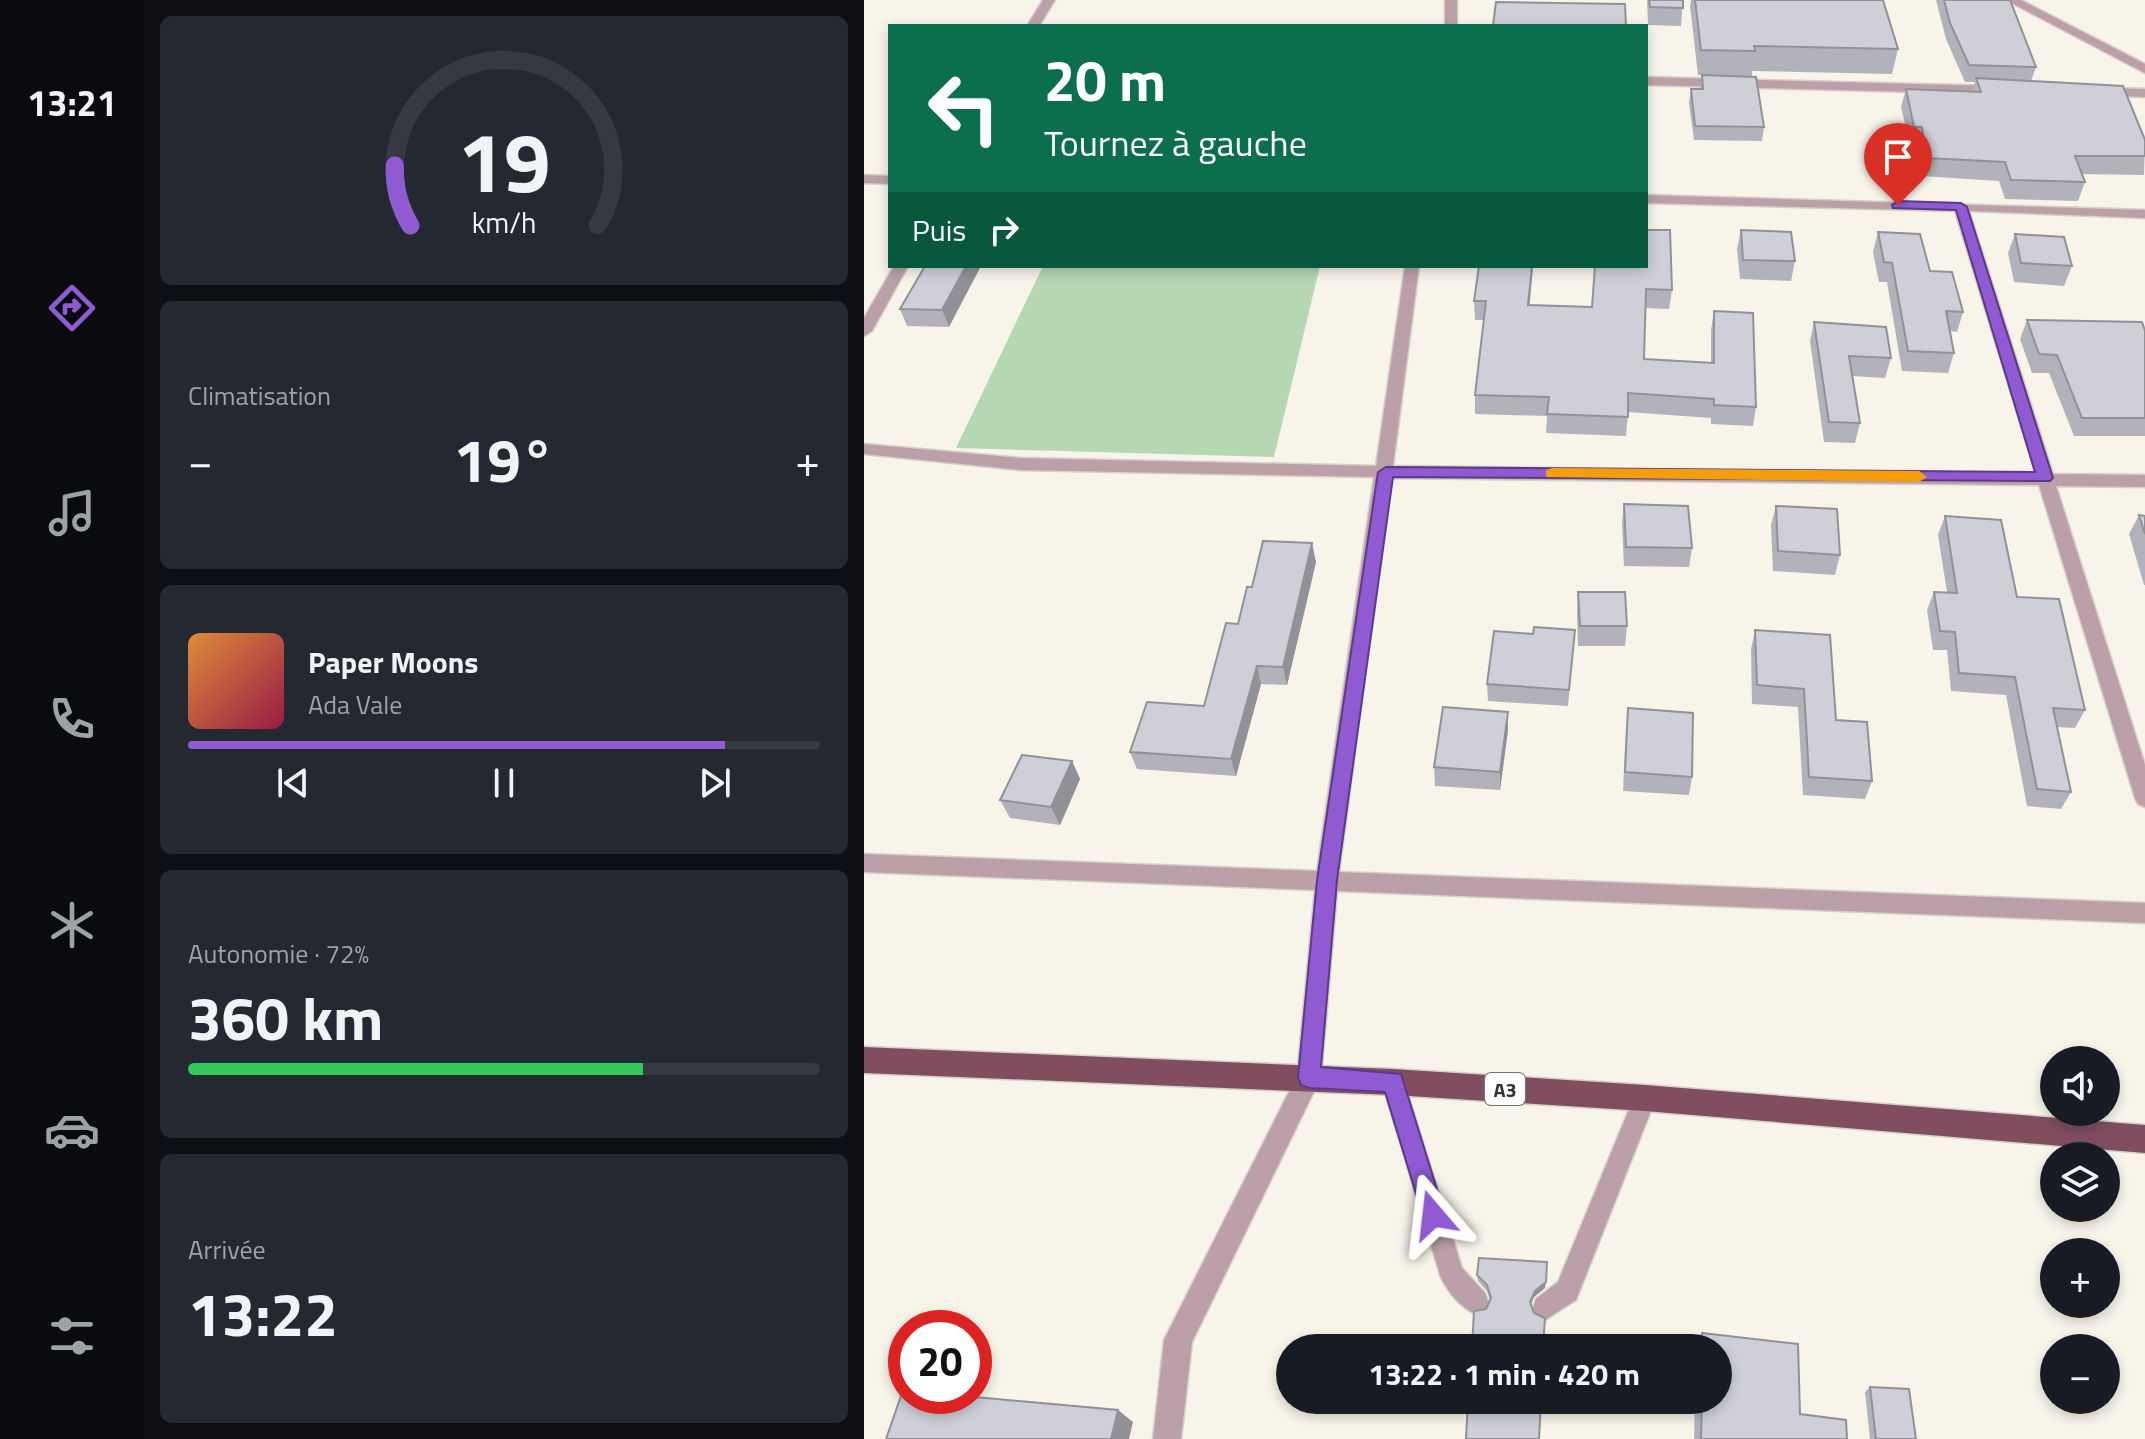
<!DOCTYPE html>
<html lang="fr">
<head>
<meta charset="utf-8">
<style>
  :root { --surface:#171b24; --page:#242831; --text:#f1f3f6; --muted:#9ea1a6; --line:#363941; --accent:#8f5ad2 }
  body { margin:0; font-family:"Titillium Web",sans-serif; background:var(--page); color:var(--text); height:100vh; display:flex; flex-direction:column; font-size:30px; white-space:nowrap }
  * { box-sizing:border-box; margin:0 }
  p { font-size:26px; color:var(--muted) }
  .icon { flex:none; width:44px; height:44px; fill:none; stroke:currentColor; stroke-width:2; stroke-linecap:round; stroke-linejoin:round }
  .map { position:relative; flex:1; overflow:hidden }
  .drawer { display:flex; flex-direction:column; gap:16px; padding:16px; background:#0d0f14; width:720px }
  .drawer>* { flex:none }
  .top-card { position:absolute; left:24px; top:24px; width:760px; height:244px; border-radius:0px; box-shadow:0 4px 12px #0003; background:#0b6e4f; color:#fff; overflow:hidden }
  .buttons { position:absolute; left:1176px; top:1046px; display:grid; gap:16px }
  .buttons a { display:grid; place-items:center; width:80px; height:80px; border-radius:50%; background:var(--surface); box-shadow:0 4px 12px #0003; font-size:40px }
  .speed { position:absolute; left:24px; top:1310px; display:flex; gap:16px; font-size:40px; font-weight:700; text-align:center }
  .speed>* { display:grid; place-content:center; width:104px; height:104px; border-radius:50%; background:var(--surface); box-shadow:0 4px 12px #0003; line-height:1 }
  .speed .limit { border:12px solid #d22; background:#fff; color:#111 }
  .pin { position:absolute; display:grid; place-items:center; width:68px; height:68px; color:#fff; margin:-82px -34px; border-radius:50% 50% 50% 0; rotate:-45deg; box-shadow:0 0 8px #0007 }
  .pin .icon { rotate:45deg }
  .me { position:absolute; width:88px; margin:-44px; rotate:343deg; stroke-linejoin:round; filter:drop-shadow(0 0 6px #0008) }
  .turn { display:flex; align-items:center; gap:28px; height:168px; padding:0 24px; font-size:36px }
  .turn .icon { width:104px; height:104px; stroke-width:2.5 }
  .turn b { display:block; font-size:56px; line-height:68px }
  .then { display:flex; align-items:center; height:76px; padding:0 24px; background:#0003; gap:16px; font-size:30px }
  .big { font-size:60px; font-weight:700; line-height:1.1 }
  .drawer .tile { flex:1; display:flex; flex-direction:column; justify-content:center; gap:12px; min-width:0; padding:0 28px; border-radius:12px; background:var(--page) }
  .drawer .dial { align-items:center; gap:0 }
  .dial svg { height:208px; overflow:visible; fill:none; stroke:var(--line); stroke-width:7; stroke-linecap:round; text-anchor:middle }
  .dial text { fill:var(--text); stroke:none }
  .song { display:flex; align-items:center; gap:24px }
  .cover { width:96px; height:96px; border-radius:12px; background:linear-gradient(135deg,hsl(30 70% 55%),hsl(340 70% 35%)) }
  .played { height:8px; border-radius:4px; background:linear-gradient(90deg,var(--accent) 85%,var(--line) 85%) }
  .keys { display:flex; justify-content:space-around; direction:ltr }
  .heat { display:flex; justify-content:space-between; align-items:center; font-size:44px; direction:ltr }
  .charge { height:12px; border-radius:6px; background:linear-gradient(90deg,#34c759 72%,var(--line) 0) }
  .trip { position:absolute; left:412px; top:1334px; width:456px; height:80px; border-radius:40px; background:var(--surface); box-shadow:0 4px 12px #0003; font-weight:700; line-height:80px; text-align:center }
  main { display:flex; flex:1; min-height:0 }
  .dock { display:flex; flex-direction:column; width:144px; justify-content:space-around; align-items:center; background:#090b0e; color:var(--muted) }
  .dock .icon { width:56px; height:56px }
  .dock .current { color:var(--accent) }
  .dock b { font-size:36px; color:var(--text) }
  .map>svg:first-child { display:block }
  .green { fill:#b5d8b3 }
  .lines { fill:none; stroke-linecap:round; stroke-linejoin:round }
  .service-casing { stroke:#d5d1c9; stroke-width:3 }
  .minor-casing { stroke:#d5d1c9; stroke-width:3 }
  .trunk-casing { stroke:#d5d1c9; stroke-width:3 }
  .service { fill:#bca0a9; fill-rule:evenodd }
  .minor { fill:#bca0a9; fill-rule:evenodd }
  .trunk { fill:#804e60; fill-rule:evenodd }
  .wall { fill:#b2b2ba }
  .shaded-wall { fill:#919197 }
  .building { fill:#cfcfd8; stroke:#919197; stroke-width:2 }
  .route { fill:#8f5ad2; stroke:#5d3a88; stroke-width:2 }
  .slow { fill:#f59e0b }
  .labels { text-anchor:middle; dominant-baseline:central; stroke-width:7; stroke-linejoin:round; paint-order:stroke }
  .shield { fill:#fff; stroke:#72716e; stroke-width:2 }
  .shield-label { font-size:20px; font-weight:bold; fill:#353430 }
</style>
</head>
<body>
<main>
<nav class="dock">
<b>13:21</b>
<svg class="icon current" aria-label="directions" viewBox="0 0 24 24"><path d="M12 3l9 9-9 9-9-9zM9 14v-3h6M13 9l2 2-2 2"/></svg>
<svg class="icon" aria-label="music" viewBox="0 0 24 24"><path d="M9 18V5l10-2v13"/><circle cx="6" cy="18" r="3"/><circle cx="16" cy="16" r="3"/></svg>
<svg class="icon" aria-label="phone" viewBox="0 0 24 24"><path d="M5 4h4l2 5-3 2q2 4 5 5l2-3 5 2v4C11 20 4 13 5 4z"/></svg>
<svg class="icon" aria-label="climate" viewBox="0 0 24 24"><path d="M12 3v18M4 7l16 10M4 17L20 7"/></svg>
<svg class="icon" aria-label="car" viewBox="0 0 24 24"><path d="M5 17H2v-5l4-1 3-4h7l3 4 3 1v5h-3M9 17h6M6 11h13"/><circle cx="7" cy="17" r="2"/><circle cx="17" cy="17" r="2"/></svg>
<svg class="icon" aria-label="filters" viewBox="0 0 24 24"><path d="M4 7h16M4 17h16"/><circle cx="9" cy="7" r="2"/><circle cx="15" cy="17" r="2"/></svg>
</nav>
<section class="drawer">
<div class="tile dial"><svg viewBox="0 0 100 80">
<path d="M14 69A42 42 0 1 1 86 69"/>
<path d="M14 69A42 42 0 0 1 8 46" stroke="#8f5ad2"/>
<text x="50" y="56" font-size="32" font-weight="700">19</text>
<text x="50" y="72" font-size="11">km/h</text>
</svg></div>
<div class="tile"><p>Climatisation</p>
<div class="heat"><a>−</a><b class="big">19°</b><a>+</a></div>
</div>
<div class="tile">
<div class="song"><i class="cover"></i><div><b>Paper Moons</b><p>Ada Vale</p></div></div>
<div class="played"></div>
<div class="keys"><svg class="icon" aria-label="previous" viewBox="0 0 24 24"><path d="M18 5L8 12l10 7zM5 5v14"/></svg><svg class="icon" aria-label="pause" viewBox="0 0 24 24"><path d="M8 5v14M16 5v14"/></svg><svg class="icon" aria-label="next" viewBox="0 0 24 24"><path d="M6 5l10 7-10 7zM19 5v14"/></svg></div>
</div>
<div class="tile"><p>Autonomie · 72%</p><b class="big">360 km</b><div class="charge"></div></div>
<div class="tile"><p>Arrivée</p><b class="big">13:22</b></div>
</section>
<div class="map">
<svg width="1281" height="1439" viewBox="0 0 1281 1439">
  <rect width="100%" height="100%" fill="#f8f4ea"/>
  <path class="green" d="M179,266h277l-46,191 -318,-9z"/>
  <g class="lines">
    <g class="service-casing">
      <g id="service">
        <path d="M529,1071l8,4 3,7 58,186 23,25 3,9 -3,9 -9,3c-15,-6 -30,-24 -36,-39l-58,-193 3,-7z"/>
        <path d="M781,1087l8,3 3,8 -80,202 -31,20 -9,-3 -3,-9 3,-9 22,-17 79,-192z"/>
      </g>
    </g>
    <g class="minor-casing">
      <g id="minor">
        <path d="M179,0h12l-16,26h-12z"/>
        <rect x="581" y="0" width="12" height="26"/>
        <path d="M1142,0h15l124,64v9z"/>
        <path d="M782,77l351,9 6,4 -6,4 -351,-9z"/>
        <path d="M1237,88l44,1v8l-48,-2 -2,-3z"/>
        <path d="M0,175l26,1v8l-26,-1z"/>
        <path d="M782,195l499,15v8l-176,-7 84,263 92,1v12l-89,-1 89,279v42l-7,-3 -3,-6 -96,-313 -648,-7 -52,394 806,31v20l-808,-32 -16,186 -129,265 -11,97h-28l11,-99 133,-264 18,-186 -451,-18v-18l453,17 57,-394 -354,-7 -156,-16v-10l156,14 356,8 29,-200h14l-26,200 643,8 -81,-263 -309,-8z"/>
        <path d="M30,266h14l-36,65 -8,5v-18z"/>
      </g>
    </g>
    <g class="trunk-casing">
      <path id="trunk" d="M0,1047l529,22 252,16 500,40v28l-500,-42 -252,-16 -529,-22z"/>
    </g>
    <use href="#service" class="service"/>
    <use href="#minor" class="minor"/>
    <use href="#trunk" class="trunk"/>
  </g>
  <g class="wall">
    <path d="M783,0h36l-2,26 -33,-1z"/>
    <path d="M827,0h192l15,49 -6,25 -140,-3v6l-54,-2 -8,-69z"/>
    <path d="M1072,0h74l26,67 -5,14 114,59 -1,35 -62,-1 3,8 -7,19 -73,-2 -6,-18 -78,-5 -4,-31h-7l-9,-38 5,-18 66,2 3,-9h-10l-19,-43z"/>
    <path d="M838,75l62,52 -2,14 -68,-1 -5,-37 2,-14h9z"/>
    <path d="M877,230l54,31 -4,20 -51,-2 -3,-30z"/>
    <path d="M1014,232l52,39 33,41 -6,20 -7,-1 4,22 -6,20 -46,-2 -15,-89h-8l-6,-30z"/>
    <path d="M1151,234l57,32 -8,20 -50,-4 -6,-29z"/>
    <path d="M61,266l24,61 -42,-1 -7,-17z"/>
    <path d="M731,266l77,24 -3,19 -24,-1 -1,51 67,4v-33l3,-19 42,96 -3,19 -42,-2v-6l-83,-6 -2,24 -80,-3 1,-17 -72,-2v-19l9,-75h-9l-1,-19 56,4 62,2z"/>
    <path d="M1163,320l118,11v105h-71l-25,-63h-17l-12,-34z"/>
    <path d="M950,322l77,36 -6,20 -33,-2 8,47 -5,20 -31,-1 -14,-101z"/>
    <path d="M760,504l68,44 -3,19 -65,-1 -2,-42z"/>
    <path d="M912,506l64,49 -5,20 -62,-4 -2,-46z"/>
    <path d="M1275,515l6,1v69h-1l-15,-51z"/>
    <path d="M1081,516l72,81 68,113 -10,18 -18,-1 14,65 -10,17 -34,-3 -21,-111 -55,-4 -4,-41h-14l-6,-40 7,-18h13l-9,-57z"/>
    <path d="M452,562l-29,123 -26,-1 -25,92 -99,-7 -7,-17 74,-46 48,-119z"/>
    <path d="M714,592l49,34 -2,20h-47l-1,-34z"/>
    <path d="M711,630l-7,76 -80,-5 -1,-17 46,-50z"/>
    <path d="M891,630l81,90 36,61 -7,18 -62,-4 -5,-88 -46,-3 -1,-55z"/>
    <path d="M764,708l64,69 -3,18 -66,-4 3,-64z"/>
    <path d="M644,730l-8,60 -65,-4 -1,-19z"/>
    <path d="M208,761l8,18 -20,46 -50,-7 -10,-18z"/>
    <path d="M613,1275l68,13 -11,9 -48,12 4,-9 -3,-9 -9,-10z"/>
    <path d="M838,1333l98,81 47,25h-153l1,-39h23v-52h-22z"/>
    <path d="M1006,1387l46,52h-46l-5,-47z"/>
  </g>
  <g class="shaded-wall">
    <path d="M102,266h15l-32,61 -7,-17z"/>
    <path d="M668,266h1l-5,57v-18z"/>
    <path d="M448,543l4,19 -29,123 -4,-18z"/>
    <path d="M393,666l4,18 -25,92 -5,-17z"/>
    <path d="M644,712v18l-8,60v-18z"/>
    <path d="M208,761l8,18 -20,46 -9,-18z"/>
    <path d="M682,1282l-1,6 -11,9 -4,10v-5l5,-11z"/>
    <path d="M254,1410l15,12 -4,17h-18z"/>
  </g>
  <g class="building">
    <path d="M785,0h34v8l-33,-1z"/>
    <path d="M831,0h188l15,49 -144,-3 1,5 -54,-1z"/>
    <path d="M1080,0h66l26,67 -67,-2 -19,-42z"/>
    <path d="M632,2l129,2 1,22h-133z"/>
    <path d="M838,75l54,2 8,50 -69,-1 -4,-37h12z"/>
    <path d="M1112,78l147,8 22,54v16h-70l10,26 -74,-2 -6,-18 -79,-4 -4,-31h-8l-8,-38 75,3z"/>
    <path d="M782,230h24l2,60 -26,-1 -2,70 70,4v-52l39,2 3,94 -42,-2v-6l-86,-6v24l-81,-3 2,-17 -74,-2 11,-94h-12l5,-35h53l-4,39 64,2 3,-41h51z"/>
    <path d="M877,230l50,2 4,29 -52,-1z"/>
    <path d="M1014,232l42,2 10,37 22,1 11,40 -17,-1 8,42 -46,-2 -16,-88 -8,-1z"/>
    <path d="M1151,234l49,3 8,29 -51,-3z"/>
    <path d="M61,266h41l-24,44 -42,-1z"/>
    <path d="M1163,320l115,2 3,9v87h-63l-25,-63 -18,-1z"/>
    <path d="M950,322l72,5 5,31 -42,-2 11,67 -31,-1z"/>
    <path d="M760,504l64,2 4,42 -66,-1z"/>
    <path d="M912,506l61,3 3,46 -62,-4z"/>
    <path d="M1275,515l6,1v18z"/>
    <path d="M1081,516l56,4 16,77 42,2 26,111 -32,-2 18,84 -34,-3 -22,-112 -56,-4 -4,-41 -15,-1 -6,-39 23,1z"/>
    <path d="M399,541l49,2 -29,124 -26,-1 -26,93 -101,-7 17,-50 57,4 22,-83 12,1 9,-37h5z"/>
    <path d="M714,592h47l2,34h-47z"/>
    <path d="M670,627l41,3 -6,60 -82,-6 7,-53 39,3z"/>
    <path d="M891,630l75,5 6,85 31,2 5,59 -63,-4 -5,-88 -47,-4z"/>
    <path d="M579,707l65,5 -8,60 -66,-5z"/>
    <path d="M764,708l65,5 -1,64 -67,-5z"/>
    <path d="M158,755l50,6 -21,46 -51,-7z"/>
    <path d="M615,1258l68,4 -1,20 -11,9 -5,11 4,11 11,5 -2,30h-71l2,-37 12,-2 5,-11 -4,-13 -10,-10z"/>
    <path d="M838,1333l96,11 2,70 46,6 1,19h-146l1,-39h16v-52h-16z"/>
    <path d="M1006,1387l39,2 7,50h-40z"/>
    <path d="M39,1390l3,1v5h58l154,14 -7,29h-225z"/>
    <path d="M604,1400h73l-2,39h-73z"/>
  </g>
  <path class="route" d="M1034,201l63,2 6,4 86,271 -3,3 -657,-4 -56,403 -16,187 80,7 44,141 -3,8 -9,4 -8,-4 -40,-131 -76,-4 -8,-3 -3,-8 19,-197 61,-408 8,-5 649,5 -79,-262 -63,-2 -1,-3z"/>
  <path class="slow" d="M688,468l367,3 8,6 -8,5 -373,-5v-7z"/>
  <g class="labels">
    <rect class="shield" x="621" y="1073" width="40" height="32" rx="6"/>
    <g class="shield-label">
      <text x="641" y="1089">A3</text>
    </g>
  </g>
</svg>
<div class="buttons">
<a><svg class="icon" aria-label="sound" viewBox="0 0 24 24"><path d="M4 9h4l5-4v14l-5-4H4zM17 9q2 3 0 6"/></svg></a>
<a><svg class="icon" aria-label="layers" viewBox="0 0 24 24"><path d="M12 4l9 5-9 5-9-5zM3 14l9 5 9-5"/></svg></a>
<a>+</a>
<a>−</a>
</div>
<div class="speed"><div class="limit">20</div></div>
<div class="pin" style="left:1034px;top:205px;background:#d93025"><svg class="icon" aria-label="arrive" viewBox="0 0 24 24"><path d="M6 21V4h12l-3 4 3 4H6"/></svg></div>
<svg class="me" style="left:569px;top:1215px" viewBox="-20 -20 40 40"><path d="M0-17L14 15 0 8-14 15z" fill="#8f5ad2" stroke="#fff" stroke-width="4"/></svg>
<div class="trip">13:22 · 1 min · 420 m</div>
<div class="top-card">
<div class="turn"><svg class="icon" aria-label="left" viewBox="0 0 24 24"><path d="M17 20v-9H6M10 6l-5 5 5 5"/></svg><div><b>20 m</b>Tournez à gauche</div></div>
<div class="then">Puis<svg class="icon" aria-label="right" viewBox="0 0 24 24"><path d="M7 20v-9h11M14 6l5 5-5 5"/></svg></div>
</div>
</div>
</main>
</body>
</html>
